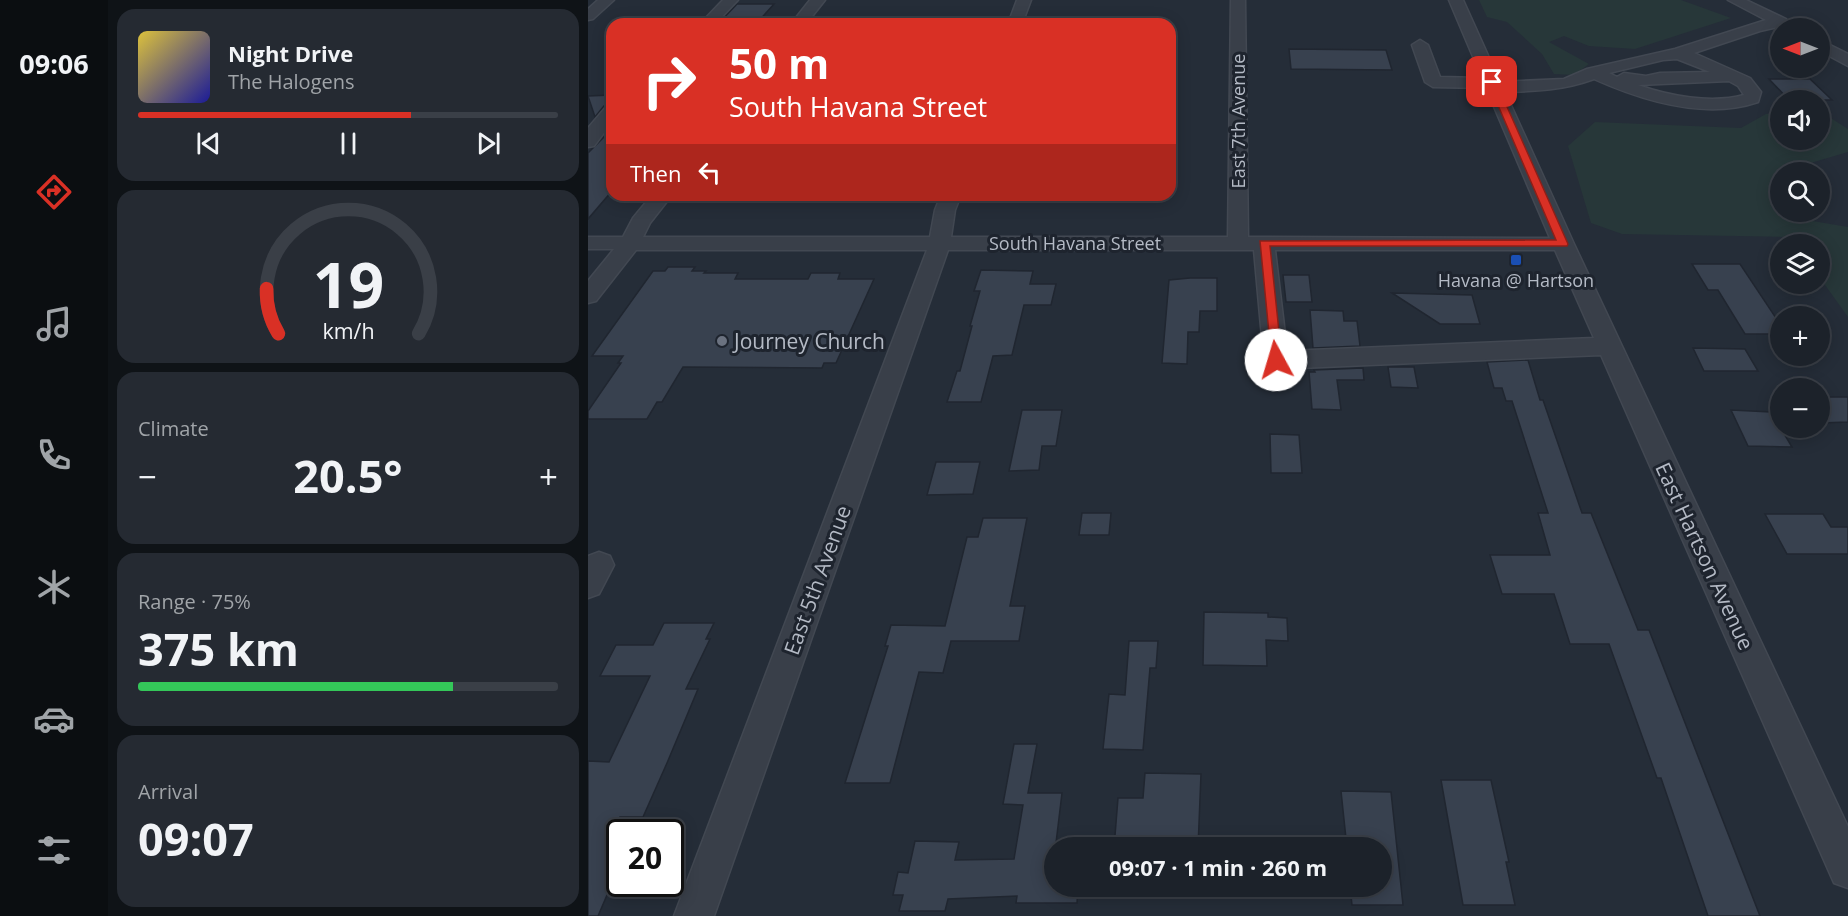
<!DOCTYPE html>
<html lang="en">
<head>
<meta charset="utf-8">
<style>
  :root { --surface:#1c222a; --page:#252a32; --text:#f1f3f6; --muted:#a0a4a8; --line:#3a3f47; --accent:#d93025 }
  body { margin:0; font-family:"Open Sans",sans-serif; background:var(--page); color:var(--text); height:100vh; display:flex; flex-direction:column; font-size:22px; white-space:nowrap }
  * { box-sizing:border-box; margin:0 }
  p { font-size:20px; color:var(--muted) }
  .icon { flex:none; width:33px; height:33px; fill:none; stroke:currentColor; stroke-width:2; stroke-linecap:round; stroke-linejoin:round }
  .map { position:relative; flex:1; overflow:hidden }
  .details { display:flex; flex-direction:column; gap:9px; padding:9px; background:#0f1317; width:480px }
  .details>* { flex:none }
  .guide { position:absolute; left:18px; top:18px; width:570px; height:183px; border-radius:18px; box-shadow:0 3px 15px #0003,0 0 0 2px var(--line); background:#d93025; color:#fff; overflow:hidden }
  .needle { width:39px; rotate:270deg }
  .tools { position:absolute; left:1182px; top:18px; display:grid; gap:12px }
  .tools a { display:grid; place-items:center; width:60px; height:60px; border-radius:50%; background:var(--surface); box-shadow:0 3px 15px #0003,0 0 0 2px var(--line); font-size:30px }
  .speed { position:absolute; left:18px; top:819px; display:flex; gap:12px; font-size:30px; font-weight:700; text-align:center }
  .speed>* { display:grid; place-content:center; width:78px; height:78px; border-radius:50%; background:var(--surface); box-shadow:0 3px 15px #0003,0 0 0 2px var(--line); line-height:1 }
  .speed .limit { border:3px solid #111; border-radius:9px; background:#fff; color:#111 }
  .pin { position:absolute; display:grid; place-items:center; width:51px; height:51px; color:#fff; margin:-26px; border-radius:12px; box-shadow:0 3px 9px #0006 }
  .me { position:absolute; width:66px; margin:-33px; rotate:354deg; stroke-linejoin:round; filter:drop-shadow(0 0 4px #0008) }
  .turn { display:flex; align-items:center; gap:21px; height:126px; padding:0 24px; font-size:27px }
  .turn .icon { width:78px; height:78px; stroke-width:2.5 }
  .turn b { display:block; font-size:42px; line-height:51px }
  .then { display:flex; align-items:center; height:57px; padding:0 24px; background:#0003; gap:12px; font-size:22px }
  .big { font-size:45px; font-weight:700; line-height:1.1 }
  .details .tile { flex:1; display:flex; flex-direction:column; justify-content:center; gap:9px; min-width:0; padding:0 21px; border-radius:18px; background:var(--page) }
  .details .dial { align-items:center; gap:0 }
  .dial svg { height:156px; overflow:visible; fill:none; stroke:var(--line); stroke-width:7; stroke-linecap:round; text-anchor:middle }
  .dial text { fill:var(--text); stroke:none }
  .song { display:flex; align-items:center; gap:18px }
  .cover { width:72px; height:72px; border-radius:9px; background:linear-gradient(135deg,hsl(50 70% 55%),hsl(240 70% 35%)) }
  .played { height:6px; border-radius:3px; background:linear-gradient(90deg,var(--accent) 65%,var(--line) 65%) }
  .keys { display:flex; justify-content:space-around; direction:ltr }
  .heat { display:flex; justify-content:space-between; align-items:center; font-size:33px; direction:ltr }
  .charge { height:9px; border-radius:4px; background:linear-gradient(90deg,#34c759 75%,var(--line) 0) }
  .trip { position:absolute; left:456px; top:837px; width:348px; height:60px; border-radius:30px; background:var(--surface); box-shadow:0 3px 15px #0003,0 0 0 2px var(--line); font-weight:700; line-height:60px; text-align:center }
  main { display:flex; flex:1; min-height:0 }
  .tabs { display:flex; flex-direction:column; width:108px; justify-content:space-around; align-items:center; background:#0b0e11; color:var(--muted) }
  .tabs .icon { width:42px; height:42px }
  .tabs .selected { color:var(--accent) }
  .tabs b { font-size:27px; color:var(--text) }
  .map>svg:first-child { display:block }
  .green { fill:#273739 }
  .building { fill:#38414f; stroke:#202630; stroke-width:1.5 }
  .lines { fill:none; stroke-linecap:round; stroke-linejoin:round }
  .minor-casing { stroke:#424852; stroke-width:3 }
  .minor { fill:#393f49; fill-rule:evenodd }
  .route { fill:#d93025; stroke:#8d1f18; stroke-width:1.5 }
  .transit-dot { fill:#1a4fb4; stroke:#1e242e; stroke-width:2 }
  .worship-dot { fill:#6b7280; stroke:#1e242e; stroke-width:2 }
  .labels { text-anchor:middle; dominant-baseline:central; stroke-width:6; stroke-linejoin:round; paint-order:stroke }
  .far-street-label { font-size:18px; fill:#b4bac5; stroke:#1e242e }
  .far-poi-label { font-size:18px; fill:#b4bac5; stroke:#1e242e }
  .poi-label { font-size:21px; fill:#b4bac5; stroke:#1e242e; text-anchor:start }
  .street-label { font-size:21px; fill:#b4bac5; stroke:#1e242e }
</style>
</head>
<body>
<main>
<nav class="tabs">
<b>09:06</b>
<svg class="icon selected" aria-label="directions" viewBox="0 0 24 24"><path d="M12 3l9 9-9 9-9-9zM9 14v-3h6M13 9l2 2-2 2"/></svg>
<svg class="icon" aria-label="music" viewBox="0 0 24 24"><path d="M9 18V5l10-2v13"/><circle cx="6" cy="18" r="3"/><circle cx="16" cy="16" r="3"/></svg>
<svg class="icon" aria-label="phone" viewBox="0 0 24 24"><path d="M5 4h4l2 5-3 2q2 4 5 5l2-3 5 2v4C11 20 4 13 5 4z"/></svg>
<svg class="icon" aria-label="climate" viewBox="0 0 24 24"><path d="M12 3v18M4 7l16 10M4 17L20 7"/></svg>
<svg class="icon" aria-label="car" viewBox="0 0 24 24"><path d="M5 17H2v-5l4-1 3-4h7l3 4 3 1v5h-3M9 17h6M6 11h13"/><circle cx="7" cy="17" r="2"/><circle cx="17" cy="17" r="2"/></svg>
<svg class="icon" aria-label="filters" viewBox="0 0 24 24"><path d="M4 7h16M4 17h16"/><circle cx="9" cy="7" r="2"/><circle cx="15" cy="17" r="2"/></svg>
</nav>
<section class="details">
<div class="tile">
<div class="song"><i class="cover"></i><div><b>Night Drive</b><p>The Halogens</p></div></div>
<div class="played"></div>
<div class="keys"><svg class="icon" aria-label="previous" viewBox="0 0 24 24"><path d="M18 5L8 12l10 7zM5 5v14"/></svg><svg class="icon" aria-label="pause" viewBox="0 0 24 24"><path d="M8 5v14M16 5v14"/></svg><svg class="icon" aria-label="next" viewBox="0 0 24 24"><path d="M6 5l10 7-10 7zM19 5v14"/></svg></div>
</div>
<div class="tile dial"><svg viewBox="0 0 100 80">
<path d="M14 69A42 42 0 1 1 86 69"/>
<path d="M14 69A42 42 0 0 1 8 46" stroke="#d93025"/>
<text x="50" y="56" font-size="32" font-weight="700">19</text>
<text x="50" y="72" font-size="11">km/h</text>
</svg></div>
<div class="tile"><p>Climate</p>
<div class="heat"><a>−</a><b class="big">20.5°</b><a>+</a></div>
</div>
<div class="tile"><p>Range · 75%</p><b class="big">375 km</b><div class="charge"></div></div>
<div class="tile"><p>Arrival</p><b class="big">09:07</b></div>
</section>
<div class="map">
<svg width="1260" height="916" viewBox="0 0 1260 916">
  <rect width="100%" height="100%" fill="#252d38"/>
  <g class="green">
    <path d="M891,0h202l50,18 -96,31 -46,-3 -25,-10 -15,6 40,22 -15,11 -20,-1 -12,-20 -35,-32 -20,-5z"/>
    <path d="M1178,114h14v26h40v-25h6l22,14v23l-68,20 -1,3 1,37h12l3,6 53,9v90l-28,-39v-34h-26l-6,-7 -166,-3 -31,-11 -23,-77 27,-24 146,6z"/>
  </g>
  <g class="building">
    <path d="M149,4h37l-18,20h-38z"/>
    <path d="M701,49l97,1 6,20 -101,-1z"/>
    <path d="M1181,79h41l22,21h-43z"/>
    <path d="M24,95v9l-8,2 -9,11 -7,-21z"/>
    <path d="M24,129v62l-24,28v-66z"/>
    <path d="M1104,264h48l40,60v10h-35l-27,-44h-10z"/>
    <path d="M80,267h27l-3,4h14l-2,2h34l-3,6h73l3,-6h29l-2,6h36l-38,84h-12l-2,5 -139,-1 -21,35h-5l-10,17h-59v-8l33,-48h-3l5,-7h-31l61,-85h12z"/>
    <path d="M393,270l52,1 -3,13h26l-5,21h-27l-12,50 -19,1 -12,46h-34l10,-31h3l12,-45h-2l10,-35h-6z"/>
    <path d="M695,275h26l3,27h-26z"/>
    <path d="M602,278h27v33h-17l-1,21h-11l-1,32 -25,-1 7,-83z"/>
    <path d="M804,293l80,2 8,29h-40z"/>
    <path d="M722,310l33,1 1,10h13l3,25 -47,2z"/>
    <path d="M1105,348l52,1 13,22h-54z"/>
    <path d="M940,360l12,40h3l39,113h9l47,117h11l111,286h-52l-47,-138h-4l-48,-134h-39l-16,-50h-52l-12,-39h60l-12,-42h10l-36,-112h-6l-4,-13h-8l-7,-26z"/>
    <path d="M800,367h26l4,21 -27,-1z"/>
    <path d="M775,368l1,12h-27l4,30 -29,-1 -3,-37h6l-1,-2z"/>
    <path d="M1232,397h28v25l-28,1z"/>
    <path d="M434,410h40l-6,36h-14l-3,24 -30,1z"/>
    <path d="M1143,410l40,2 21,35 -44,-1z"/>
    <path d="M682,434l29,1 3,38h-31z"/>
    <path d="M348,462h44l-7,32 -46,1z"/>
    <path d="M494,513h29l-2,22h-30z"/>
    <path d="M1177,514h58l8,13h17v27h-61z"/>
    <path d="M395,518h44l-17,88h15l-6,35h-68l-8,32 -24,-1 -29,111h-45l43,-137h-3l6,-21 54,1 22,-89h11z"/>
    <path d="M616,612l64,1v4l19,1 1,23 -22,-1 1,26 -64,-1z"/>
    <path d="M76,623h50l-8,16h4l-24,50h12l-31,74 -24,54h-23v37l-12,27h5l-15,35h-10v-155l21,1 41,-86h-50l16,-31h37z"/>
    <path d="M541,641h29l-2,27h-6l-7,82 -40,-1 6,-55 16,1z"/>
    <path d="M426,744h23l-9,49h34l-6,50h27v5h-29v38h24l-1,17h-61l1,-7 -69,3 -3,12h-46l4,-16h-10l5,-23 10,1 7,-32 44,1 -4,18 59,-1 9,-54 -20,-1z"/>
    <path d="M557,773l56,1 -3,74h-84l4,-50h25z"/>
    <path d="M853,780h50l18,82h-3l9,43h-52z"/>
    <path d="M753,791l50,1 12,113h-51l-2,-19h32v-38h-35z"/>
  </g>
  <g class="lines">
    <g class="minor-casing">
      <g id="minor">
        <path d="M10,0h16l-21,19 -5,1v-11z"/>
        <path d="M135,0h15l-23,24h-15z"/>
        <path d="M222,0h15l-19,24h-15z"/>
        <path d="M429,0h14l-9,24h-14z"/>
        <path d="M643,0h14l3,237 302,1 -64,-150 -53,-1 -8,-5 -13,-37 8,-5 8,5 12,32 42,1 -33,-78h14l37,82 64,-3 23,-10 88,-20 91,-29 -38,-20h18l40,19 2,3 -2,3 -26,6 -66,22 56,25 11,14 -3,10c-53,18 -115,-1 -164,-23 -30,11 -57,12 -89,13l69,152 274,583v61l-14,-5 -233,-528 -325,14 -9,-3 -3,-6 -10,-110h-306l-234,666h-40l253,-666h-291l-40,51 -8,2v-22l26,-32h-26v-12h35l10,-19 19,-23h20l-22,28 -7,14h287l5,-27 6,-15h20l-6,15 -4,27h277zM1089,59l33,13 -50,1 -14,3 -22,-3 -7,4 -8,-4 54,-13zM1141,81l9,5 6,9c-33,9 -75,1 -106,-10zM687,250h280l39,88 -307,13z"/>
        <path d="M1232,40l28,14v12l-28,-15z"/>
        <path d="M24,106v16l-18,24 -6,1v-19l18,-21z"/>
        <path d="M11,552l11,4 4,9 -15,29 -11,4v-42z"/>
      </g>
    </g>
    <use href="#minor" class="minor"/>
  </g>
  <path class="route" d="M901,81l7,1 72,162 -1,2h-297l12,114 -6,5 -4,-1 -12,-123 296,-1 -68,-158z"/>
  <rect class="transit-dot" x="922" y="254" width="12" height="12" rx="3"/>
  <circle class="worship-dot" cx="134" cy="341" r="6"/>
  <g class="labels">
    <g class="far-street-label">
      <text transform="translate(650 121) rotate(-90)">East 7th Avenue</text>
      <text x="487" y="243">South Havana Street</text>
    </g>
    <g class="far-poi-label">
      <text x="928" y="280">Havana @ Hartson</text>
    </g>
    <g class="poi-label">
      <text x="146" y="341">Journey Church</text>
    </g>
    <g class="street-label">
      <text transform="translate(1117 556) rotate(65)">East Hartson Avenue</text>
      <text transform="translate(229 580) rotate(-70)">East 5th Avenue</text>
    </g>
  </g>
</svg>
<div class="tools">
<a><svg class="needle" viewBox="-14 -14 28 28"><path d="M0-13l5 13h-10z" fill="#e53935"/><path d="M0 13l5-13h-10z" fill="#a0a4a8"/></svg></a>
<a><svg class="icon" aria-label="sound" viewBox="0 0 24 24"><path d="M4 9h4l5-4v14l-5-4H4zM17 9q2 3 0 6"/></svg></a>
<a><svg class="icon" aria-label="search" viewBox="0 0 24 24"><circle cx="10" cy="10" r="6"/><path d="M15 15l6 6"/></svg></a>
<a><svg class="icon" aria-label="layers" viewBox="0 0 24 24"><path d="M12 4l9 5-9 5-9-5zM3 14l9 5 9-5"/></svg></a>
<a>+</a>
<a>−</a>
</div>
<div class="speed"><div class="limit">20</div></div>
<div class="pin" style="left:904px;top:82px;background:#d93025"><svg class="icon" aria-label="arrive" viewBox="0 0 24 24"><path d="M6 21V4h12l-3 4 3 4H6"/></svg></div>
<svg class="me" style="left:688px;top:360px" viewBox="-20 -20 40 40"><circle r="19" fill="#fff"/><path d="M0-13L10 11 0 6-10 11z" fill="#d93025"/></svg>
<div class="trip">09:07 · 1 min · 260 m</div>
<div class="guide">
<div class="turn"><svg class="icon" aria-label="right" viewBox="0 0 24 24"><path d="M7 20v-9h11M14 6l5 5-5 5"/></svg><div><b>50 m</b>South Havana Street</div></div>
<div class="then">Then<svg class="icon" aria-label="left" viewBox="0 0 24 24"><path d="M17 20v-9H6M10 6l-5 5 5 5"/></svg></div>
</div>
</div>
</main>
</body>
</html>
